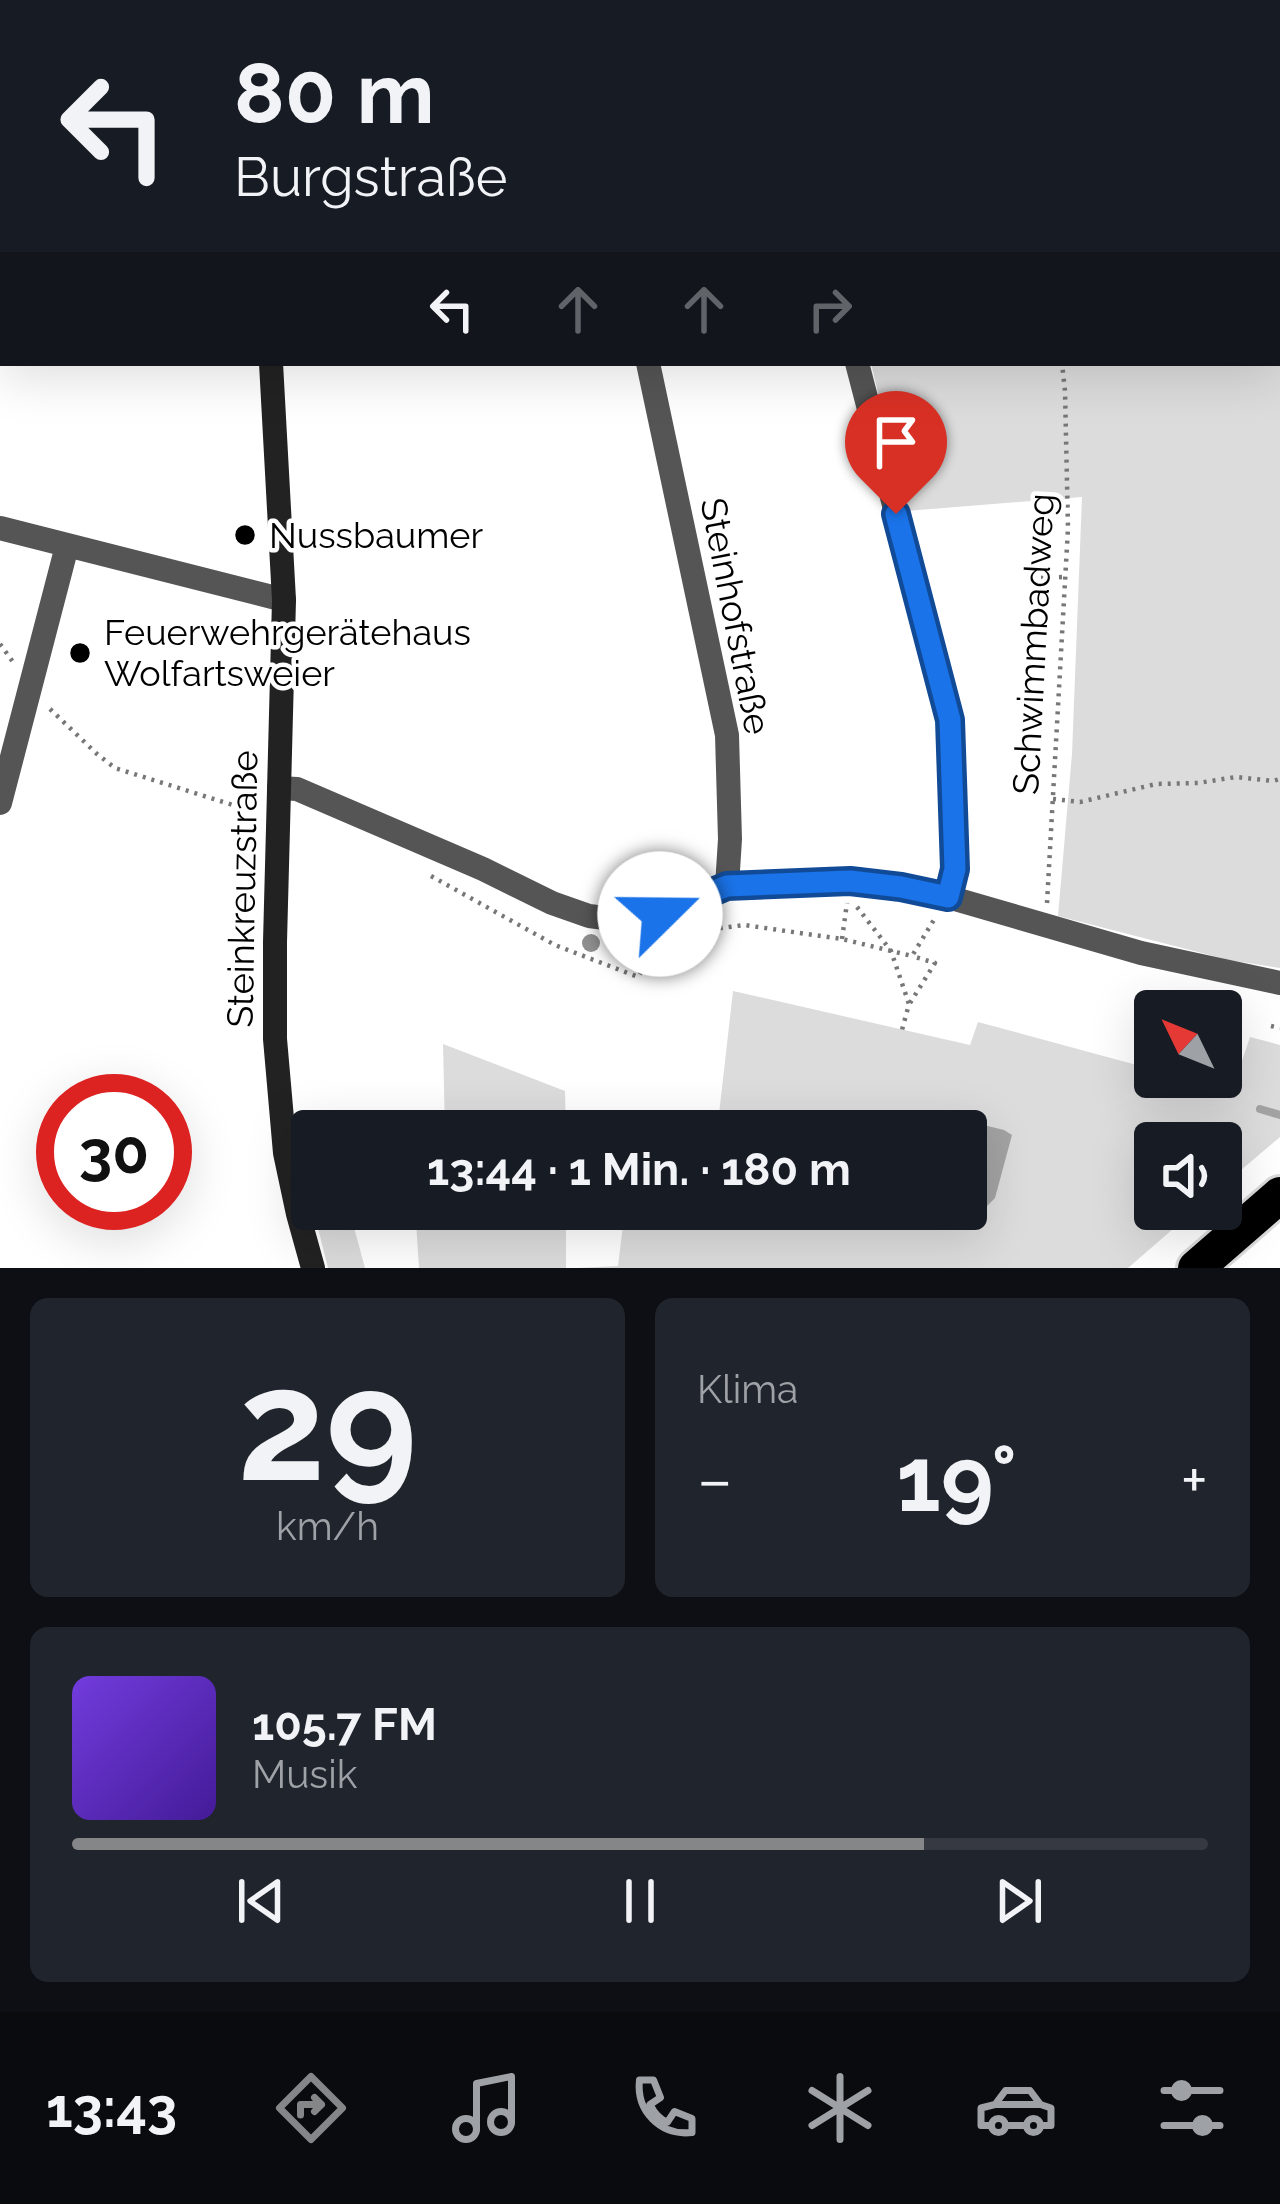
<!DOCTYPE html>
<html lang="de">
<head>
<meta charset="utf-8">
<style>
  :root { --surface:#171b24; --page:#20242c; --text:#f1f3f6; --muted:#9ea1a6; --line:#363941; --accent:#858687 }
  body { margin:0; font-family:Raleway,sans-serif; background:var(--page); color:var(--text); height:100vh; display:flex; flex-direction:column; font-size:45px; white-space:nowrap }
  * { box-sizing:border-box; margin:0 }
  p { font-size:39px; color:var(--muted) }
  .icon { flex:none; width:66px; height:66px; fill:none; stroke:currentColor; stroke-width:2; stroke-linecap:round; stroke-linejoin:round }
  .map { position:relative; height:1268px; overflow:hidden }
  .sheet { display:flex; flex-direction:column; gap:30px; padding:30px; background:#0d0f14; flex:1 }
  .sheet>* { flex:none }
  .top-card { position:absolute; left:0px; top:0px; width:1281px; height:366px; box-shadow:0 12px 48px #0002; background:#171b24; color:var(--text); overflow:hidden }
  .needle { width:78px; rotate:313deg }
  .fabs { position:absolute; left:1134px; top:990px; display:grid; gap:24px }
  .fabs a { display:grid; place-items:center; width:108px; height:108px; border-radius:12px; background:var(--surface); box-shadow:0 12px 48px #0002; font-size:60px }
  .speed { position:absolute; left:36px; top:1074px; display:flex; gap:24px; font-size:60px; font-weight:700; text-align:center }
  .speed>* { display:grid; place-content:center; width:156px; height:156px; border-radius:50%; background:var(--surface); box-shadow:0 12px 48px #0002; line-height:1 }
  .speed .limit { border:18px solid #d22; background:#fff; color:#111 }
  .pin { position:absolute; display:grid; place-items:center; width:102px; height:102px; color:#fff; margin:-123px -51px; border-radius:50% 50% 50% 0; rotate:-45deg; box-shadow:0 0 12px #0007 }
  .pin .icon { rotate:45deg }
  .me { position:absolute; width:132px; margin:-66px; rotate:68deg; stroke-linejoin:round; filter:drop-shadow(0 0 9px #0008) }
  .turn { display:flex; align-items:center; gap:42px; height:252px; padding:0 36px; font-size:54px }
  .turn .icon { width:156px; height:156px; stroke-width:2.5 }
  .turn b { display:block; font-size:84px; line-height:102px }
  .lanes { display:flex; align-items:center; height:114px; padding:0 36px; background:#0003; justify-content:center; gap:60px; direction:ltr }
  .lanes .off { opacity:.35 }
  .big { font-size:90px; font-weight:700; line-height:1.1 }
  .sheet .widget { flex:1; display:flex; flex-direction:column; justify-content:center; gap:18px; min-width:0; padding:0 42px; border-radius:18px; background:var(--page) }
  .sheet .dial { align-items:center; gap:0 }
  .dial b { font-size:156px; line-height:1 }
  .song { display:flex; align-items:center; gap:36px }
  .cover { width:144px; height:144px; border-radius:18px; background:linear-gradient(135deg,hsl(260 70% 55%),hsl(260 70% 35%)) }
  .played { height:12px; border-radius:6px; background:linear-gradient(90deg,var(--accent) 75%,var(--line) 75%) }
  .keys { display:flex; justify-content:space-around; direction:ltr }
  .heat { display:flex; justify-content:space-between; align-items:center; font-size:66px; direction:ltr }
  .sheet .tiles { flex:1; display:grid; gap:30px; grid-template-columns:1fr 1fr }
  .widget:last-child { grid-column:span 2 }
  .trip { position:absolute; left:291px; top:1110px; width:696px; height:120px; border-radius:12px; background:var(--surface); box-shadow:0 12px 48px #0002; font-weight:700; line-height:120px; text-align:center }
  .dock { display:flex; height:192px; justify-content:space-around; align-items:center; background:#090b0e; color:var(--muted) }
  .dock .icon { width:84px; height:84px }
  .dock .selected { color:var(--accent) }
  .dock b { font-size:54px; color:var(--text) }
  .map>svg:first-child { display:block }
  .green { fill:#dcdcdc }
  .water { fill:#a3a3a3 }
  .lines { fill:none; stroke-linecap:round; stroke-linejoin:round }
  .stream { stroke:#a3a3a3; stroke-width:8 }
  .highway-casing { stroke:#dbdbdb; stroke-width:42 }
  .path { stroke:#777; stroke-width:4.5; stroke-dasharray:3 6; stroke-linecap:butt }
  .street { stroke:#555; stroke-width:24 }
  .secondary { stroke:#222; stroke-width:24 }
  .highway { stroke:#000; stroke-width:36 }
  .tree { fill:#8f8f8f }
  .route-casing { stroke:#114b97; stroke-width:30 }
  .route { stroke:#1a73e8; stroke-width:21 }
  .poi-dot { fill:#000; stroke:#fff; stroke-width:4.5 }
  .labels { text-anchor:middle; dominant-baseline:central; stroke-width:9; stroke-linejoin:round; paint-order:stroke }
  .poi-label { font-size:36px; fill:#000; stroke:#fff; text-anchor:start }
  .street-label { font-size:36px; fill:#000; stroke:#fff }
</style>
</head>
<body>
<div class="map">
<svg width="1280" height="1268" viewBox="0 0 1280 1268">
  <rect width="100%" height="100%" fill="#fff"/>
  <g class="green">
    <path d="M814,0h466v968l-51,-8 -171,-44 14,-162 10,-257 -176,14 -35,-148h407v-360h-464z"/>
    <path d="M733,991l237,54 8,-23 177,48v7h26l51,14 18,-54 30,8v92l-59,50v-44h-66v66h41l-68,59h-551l41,-2 7,-57h341v-78h-285l37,-8z"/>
    <path d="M443,1044l122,47 1,40h-121z"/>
    <path d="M340,1209h9l16,59h-37l-13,-52z"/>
    <path d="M448,1209h118v59h-147l-3,-46 32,-2z"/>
  </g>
  <path class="water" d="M926,1111l78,19 8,5 -17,63 -12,12 -18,-1 1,-78h-52l4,-14z"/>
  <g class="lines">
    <path class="stream" d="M1260,1109l20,6"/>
    <g class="highway-casing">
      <path id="highway" d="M1196,1268l84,-73"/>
    </g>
    <g class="path">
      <path d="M954,0l1,3"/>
      <path d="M1252,0l1,3"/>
      <path d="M1064,3v-3"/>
      <path d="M1278,66l2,5"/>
      <path d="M1032,578l33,-1"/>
      <path d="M0,644l13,18"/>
      <path d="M50,709l47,45 18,14 121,38 19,2"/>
      <path d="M1053,799l27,3 76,-18 42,-1 38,-6 37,4 7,-2"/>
      <path d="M431,876l124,69 83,32 24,-38"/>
      <path d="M1047,903l21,-375 -3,-137 -3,-28"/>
      <path d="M857,907l34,44 18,53 -7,26"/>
      <path d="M684,933l60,-8 98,14 70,17 23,-38"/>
      <path d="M842,939l5,-36"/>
      <path d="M910,1003l25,-40 -23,-7"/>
      <path d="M1271,1026l9,2"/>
    </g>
    <g class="street">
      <path d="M77,0l27,3"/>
      <path d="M572,0l1,3"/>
      <path d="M791,3l1,-3"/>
      <path d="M648,363l79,372 3,104 -3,47"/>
      <path d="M857,363l93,357 5,149 -7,28"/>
      <path d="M0,528l284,72"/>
      <path d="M279,788l18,1 186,80 69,34 37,13 24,3 47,-5 67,-28 123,-5 51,6 47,10 193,56 139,30"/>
      <path d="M0,803l67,-257"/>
    </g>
    <g class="secondary">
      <path d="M237,0l1,3"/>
      <path d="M271,363l13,237 -9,342v97l10,114 13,61 15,54"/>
    </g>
    <use href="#highway" class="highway"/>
  </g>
  <g class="tree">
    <circle cx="591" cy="943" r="9"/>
    <circle cx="633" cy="949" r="9"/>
  </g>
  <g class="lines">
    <g class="route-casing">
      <path id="route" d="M660,914l67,-28 123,-5 51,6 47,10 7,-28 -5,-149 -54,-206"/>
    </g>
    <use href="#route" class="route"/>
  </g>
  <g class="poi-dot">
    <circle cx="245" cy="535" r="12"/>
    <circle cx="80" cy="653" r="12"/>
  </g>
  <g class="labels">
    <g class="poi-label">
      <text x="269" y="535">Nussbaumer</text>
      <text x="104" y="632">Feuerwehrgerätehaus<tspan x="104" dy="41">Wolfartsweier</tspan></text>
    </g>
    <g class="street-label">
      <text transform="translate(736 616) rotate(79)">Steinhofstraße</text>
      <text transform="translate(1033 644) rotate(-87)">Schwimmbadweg</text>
      <text transform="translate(242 889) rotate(-89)">Steinkreuzstraße</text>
    </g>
  </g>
</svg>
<div class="fabs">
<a><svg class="needle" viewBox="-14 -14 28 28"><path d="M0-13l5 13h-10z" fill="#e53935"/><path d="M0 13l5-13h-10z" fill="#9ea1a6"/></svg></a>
<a><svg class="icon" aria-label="sound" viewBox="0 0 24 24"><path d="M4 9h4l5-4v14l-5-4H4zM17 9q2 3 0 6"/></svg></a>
</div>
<div class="speed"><div class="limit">30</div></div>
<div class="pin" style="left:896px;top:514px;background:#d93025"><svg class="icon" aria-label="arrive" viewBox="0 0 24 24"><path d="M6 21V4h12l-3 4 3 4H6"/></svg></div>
<svg class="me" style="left:660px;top:914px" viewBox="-20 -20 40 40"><circle r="19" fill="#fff"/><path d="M0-13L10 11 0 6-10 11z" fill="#1a73e8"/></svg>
<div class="trip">13:44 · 1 Min. · 180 m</div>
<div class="top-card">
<div class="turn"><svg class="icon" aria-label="left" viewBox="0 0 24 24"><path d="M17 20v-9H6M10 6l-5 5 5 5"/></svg><div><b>80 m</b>Burgstraße</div></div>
<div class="lanes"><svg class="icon" aria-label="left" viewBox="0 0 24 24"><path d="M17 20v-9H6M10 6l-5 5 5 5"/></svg><svg class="icon off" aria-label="ahead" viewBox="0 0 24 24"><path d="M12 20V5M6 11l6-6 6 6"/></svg><svg class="icon off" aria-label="ahead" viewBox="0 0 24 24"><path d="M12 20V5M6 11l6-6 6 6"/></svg><svg class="icon off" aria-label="right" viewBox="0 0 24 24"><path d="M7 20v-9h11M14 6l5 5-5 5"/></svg></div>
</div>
</div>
<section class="sheet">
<div class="tiles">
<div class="widget dial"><b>29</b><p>km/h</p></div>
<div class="widget"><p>Klima</p>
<div class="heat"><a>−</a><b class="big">19°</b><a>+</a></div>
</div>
<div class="widget">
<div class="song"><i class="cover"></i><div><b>105.7 FM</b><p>Musik</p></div></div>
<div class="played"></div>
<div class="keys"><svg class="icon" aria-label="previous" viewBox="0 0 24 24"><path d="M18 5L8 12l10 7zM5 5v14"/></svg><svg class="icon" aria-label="pause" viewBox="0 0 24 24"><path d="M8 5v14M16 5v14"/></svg><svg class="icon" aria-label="next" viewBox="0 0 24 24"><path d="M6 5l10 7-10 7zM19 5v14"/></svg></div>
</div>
</div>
</section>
<nav class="dock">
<b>13:43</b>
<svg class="icon selected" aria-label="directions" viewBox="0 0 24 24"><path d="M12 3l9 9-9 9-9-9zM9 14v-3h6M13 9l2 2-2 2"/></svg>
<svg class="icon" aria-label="music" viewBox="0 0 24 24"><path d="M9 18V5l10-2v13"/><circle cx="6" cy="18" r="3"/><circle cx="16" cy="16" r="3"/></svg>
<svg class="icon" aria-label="phone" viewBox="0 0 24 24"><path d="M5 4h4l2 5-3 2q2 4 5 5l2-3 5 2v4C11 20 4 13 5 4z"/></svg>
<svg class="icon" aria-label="climate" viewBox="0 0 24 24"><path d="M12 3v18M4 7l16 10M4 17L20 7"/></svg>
<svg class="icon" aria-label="car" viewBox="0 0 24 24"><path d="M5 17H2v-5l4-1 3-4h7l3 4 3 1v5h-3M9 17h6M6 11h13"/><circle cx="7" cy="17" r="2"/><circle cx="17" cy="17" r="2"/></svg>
<svg class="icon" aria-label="filters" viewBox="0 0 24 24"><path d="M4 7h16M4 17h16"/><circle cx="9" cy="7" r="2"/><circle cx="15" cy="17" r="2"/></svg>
</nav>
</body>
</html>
